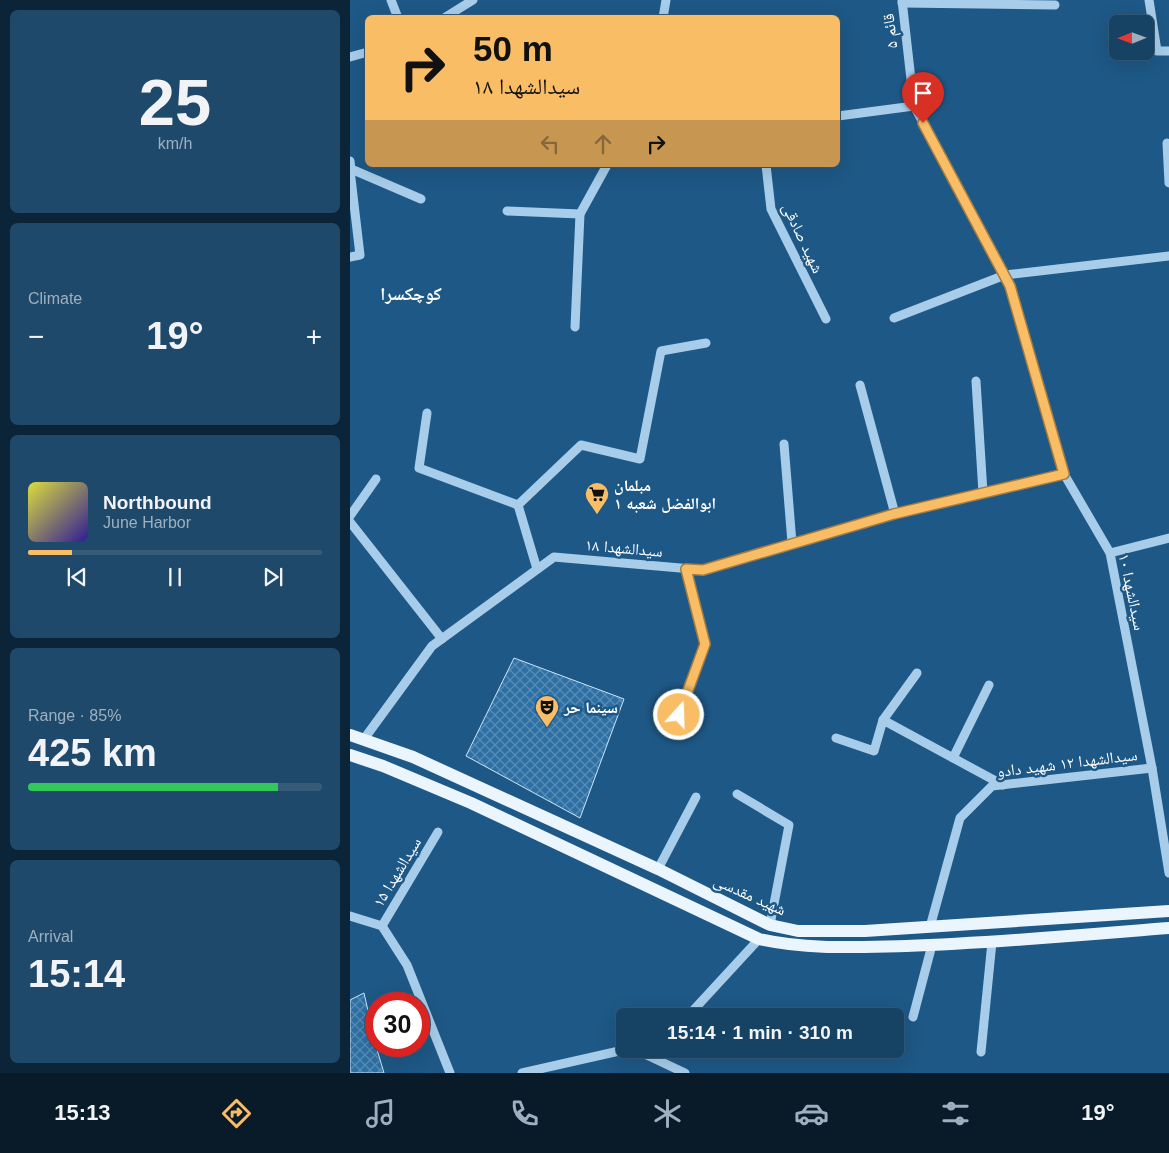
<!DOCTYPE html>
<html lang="en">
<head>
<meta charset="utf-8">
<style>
  :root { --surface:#164264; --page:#1f496a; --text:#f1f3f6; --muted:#9eb0bf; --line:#355b78; --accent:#f9bd66 }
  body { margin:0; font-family:Helvetica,"Noto Naskh Arabic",sans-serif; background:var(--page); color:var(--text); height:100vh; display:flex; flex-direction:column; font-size:19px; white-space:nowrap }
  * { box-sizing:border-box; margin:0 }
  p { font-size:16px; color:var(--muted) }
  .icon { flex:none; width:28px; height:28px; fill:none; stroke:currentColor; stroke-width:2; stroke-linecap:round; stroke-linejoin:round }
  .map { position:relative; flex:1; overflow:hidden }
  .drawer { display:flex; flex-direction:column; gap:10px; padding:10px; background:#0c2437; width:350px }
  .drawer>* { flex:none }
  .hud { position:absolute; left:15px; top:15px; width:475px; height:152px; border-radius:8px; box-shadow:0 5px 20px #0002,0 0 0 1px var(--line); background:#f9bd66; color:#111; overflow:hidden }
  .needle { width:32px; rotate:269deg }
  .buttons { position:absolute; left:759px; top:15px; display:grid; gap:10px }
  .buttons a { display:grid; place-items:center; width:45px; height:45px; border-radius:8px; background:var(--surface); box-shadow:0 5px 20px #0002,0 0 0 1px var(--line); font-size:25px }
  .speed { position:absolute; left:15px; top:992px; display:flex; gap:10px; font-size:25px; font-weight:700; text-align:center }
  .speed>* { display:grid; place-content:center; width:65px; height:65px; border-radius:50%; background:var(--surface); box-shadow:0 5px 20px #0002,0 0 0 1px var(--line); line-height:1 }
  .speed .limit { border:8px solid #d22; background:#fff; color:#111 }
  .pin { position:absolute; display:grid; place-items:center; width:42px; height:42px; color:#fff; margin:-51px -21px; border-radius:50% 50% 50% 0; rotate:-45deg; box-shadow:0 0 5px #0007 }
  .pin .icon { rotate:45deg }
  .me { position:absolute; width:55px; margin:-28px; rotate:20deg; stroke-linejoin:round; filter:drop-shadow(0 0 4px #0008) }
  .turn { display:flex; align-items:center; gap:18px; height:105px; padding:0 25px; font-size:22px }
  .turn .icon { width:65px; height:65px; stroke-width:2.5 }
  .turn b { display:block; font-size:35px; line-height:42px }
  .lanes { display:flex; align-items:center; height:48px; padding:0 25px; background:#0003; justify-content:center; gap:25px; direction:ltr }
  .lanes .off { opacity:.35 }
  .big { font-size:38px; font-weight:700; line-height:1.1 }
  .drawer .widget { flex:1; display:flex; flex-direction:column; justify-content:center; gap:8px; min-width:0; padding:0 18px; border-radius:8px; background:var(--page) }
  .drawer .dial { align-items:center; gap:0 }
  .dial b { font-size:65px; line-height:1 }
  .song { display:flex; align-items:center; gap:15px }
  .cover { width:60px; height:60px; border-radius:8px; background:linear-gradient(135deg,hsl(60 70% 55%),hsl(250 70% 35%)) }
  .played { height:5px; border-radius:2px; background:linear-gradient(90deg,var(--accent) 15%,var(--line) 15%) }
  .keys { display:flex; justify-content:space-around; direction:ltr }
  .heat { display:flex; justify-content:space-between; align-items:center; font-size:28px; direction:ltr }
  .charge { height:8px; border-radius:4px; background:linear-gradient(90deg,#34c759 85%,var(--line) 0) }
  .trip { position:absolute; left:266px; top:1008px; width:288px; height:50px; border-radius:8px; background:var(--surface); box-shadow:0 5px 20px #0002,0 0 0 1px var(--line); font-weight:700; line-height:50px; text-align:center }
  .menu { display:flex; height:80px; justify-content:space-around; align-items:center; background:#091a28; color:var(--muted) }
  .menu .icon { width:35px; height:35px }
  .menu .on { color:var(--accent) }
  .menu b { font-size:22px; color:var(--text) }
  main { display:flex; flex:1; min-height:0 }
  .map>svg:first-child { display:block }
  .building { fill:url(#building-cross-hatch); stroke:#cbe5f8 }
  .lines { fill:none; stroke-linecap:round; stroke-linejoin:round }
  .minor { stroke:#a7cdea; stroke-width:9 }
  .major { stroke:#ebf5fe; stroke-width:12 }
  .route-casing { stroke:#a27b42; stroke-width:12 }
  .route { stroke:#f9bd66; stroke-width:9 }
  .labels { text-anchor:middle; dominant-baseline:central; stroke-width:5; stroke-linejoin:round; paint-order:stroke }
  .street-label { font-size:16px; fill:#fff; stroke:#1e5886 }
  .poi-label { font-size:16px; font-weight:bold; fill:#fff; stroke:#1e5886; text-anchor:start }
  .neighbourhood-label { font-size:18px; font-weight:bold; fill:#fff; stroke:#1e5886 }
</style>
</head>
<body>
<main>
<section class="drawer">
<div class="widget dial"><b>25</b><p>km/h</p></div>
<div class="widget"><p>Climate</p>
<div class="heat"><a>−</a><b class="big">19°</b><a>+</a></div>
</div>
<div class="widget">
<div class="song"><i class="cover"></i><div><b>Northbound</b><p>June Harbor</p></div></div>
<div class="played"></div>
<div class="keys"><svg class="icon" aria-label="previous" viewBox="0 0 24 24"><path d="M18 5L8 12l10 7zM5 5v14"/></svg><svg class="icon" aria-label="pause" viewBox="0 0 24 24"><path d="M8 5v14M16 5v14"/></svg><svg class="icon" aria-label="next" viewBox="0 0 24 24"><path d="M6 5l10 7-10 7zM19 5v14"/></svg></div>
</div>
<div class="widget"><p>Range · 85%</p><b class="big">425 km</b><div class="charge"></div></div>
<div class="widget"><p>Arrival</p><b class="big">15:14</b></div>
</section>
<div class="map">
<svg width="819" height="1073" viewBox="0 0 819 1073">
  <defs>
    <pattern id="building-cross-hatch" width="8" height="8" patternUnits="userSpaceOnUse" patternTransform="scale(1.25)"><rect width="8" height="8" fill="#2e70a4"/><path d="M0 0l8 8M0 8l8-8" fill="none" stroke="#588db6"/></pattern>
  </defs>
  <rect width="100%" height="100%" fill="#1e5886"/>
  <g class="building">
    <path d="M164,658l110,41 -44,119 -114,-62z"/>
    <path d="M14,993l12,53 8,27h-34v-73z"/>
  </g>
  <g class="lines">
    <g class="minor">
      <path d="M41,0l7,18"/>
      <path d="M552,0l12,106 96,180 54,188 46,79 42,215 17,105"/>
      <path d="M799,0l8,51h12"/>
      <path d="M552,3l153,2"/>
      <path d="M94,18l29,-18"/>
      <path d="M313,18l3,-18"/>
      <path d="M0,57l18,-5"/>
      <path d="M488,116l76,-10"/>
      <path d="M817,143l2,40"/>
      <path d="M0,161l1,8 70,30"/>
      <path d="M416,165l5,44 55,110"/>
      <path d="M0,170l10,85 -10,2"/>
      <path d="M157,211l73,3"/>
      <path d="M544,318l111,-43 164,-19"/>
      <path d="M225,327l5,-113 27,-49"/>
      <path d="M626,381l7,112"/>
      <path d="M510,385l35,129"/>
      <path d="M77,413l-8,55 99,37"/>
      <path d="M434,444l8,99"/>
      <path d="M0,516l26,-37"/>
      <path d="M0,522l92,117"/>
      <path d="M760,553l59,-15"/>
      <path d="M187,569l-19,-64 63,-60 59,14 21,-108 45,-8"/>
      <path d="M329,715l26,-71 -19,-75"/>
      <path d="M533,720l34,-47"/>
      <path d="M486,738l38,13 9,-31 120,65"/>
      <path d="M14,739l68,-93 122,-89 149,13 192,-56 169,-40"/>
      <path d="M603,758l36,-73"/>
      <path d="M387,794l52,31 -19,100"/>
      <path d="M308,869l38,-72"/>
      <path d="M0,916l32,10 25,39 43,108"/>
      <path d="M32,926l56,-94"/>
      <path d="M580,927l30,-109 32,-32 160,-18"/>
      <path d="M338,1016l71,-77"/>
      <path d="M563,1017l19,-72"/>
      <path d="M284,1049l51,24"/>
      <path d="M631,1052l11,-110"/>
      <path d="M172,1073l106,-24"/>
    </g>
    <g class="major">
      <path d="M0,735l63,22 245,112 112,56 28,6h67l304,-20"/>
      <path d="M0,755l33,11 88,37 288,136c49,11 97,8 147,7 88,-3 176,-11 263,-18"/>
    </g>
  </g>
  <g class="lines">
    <g class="route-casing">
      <path id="route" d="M329,715l26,-71 -19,-75 17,1 191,-56 170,-40 -54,-188 -87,-163"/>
    </g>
    <use href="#route" class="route"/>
  </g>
  <defs>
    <g id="supermarket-pin" transform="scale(1.25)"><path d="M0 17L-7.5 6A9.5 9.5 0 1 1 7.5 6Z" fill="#f9bd66" stroke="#1e5886"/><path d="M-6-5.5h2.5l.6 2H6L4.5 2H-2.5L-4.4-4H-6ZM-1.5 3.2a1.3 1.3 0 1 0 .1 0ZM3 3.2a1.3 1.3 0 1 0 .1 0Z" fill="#111"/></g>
    <g id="theatre-pin" transform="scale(1.25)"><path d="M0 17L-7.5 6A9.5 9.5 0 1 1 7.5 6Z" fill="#f9bd66" stroke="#1e5886"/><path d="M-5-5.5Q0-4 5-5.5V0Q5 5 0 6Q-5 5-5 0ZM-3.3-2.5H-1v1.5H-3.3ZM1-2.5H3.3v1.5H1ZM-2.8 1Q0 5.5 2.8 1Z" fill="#111"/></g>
  </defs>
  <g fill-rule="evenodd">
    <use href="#supermarket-pin" x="247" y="494"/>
    <use href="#theatre-pin" x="197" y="707"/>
  </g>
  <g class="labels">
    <g class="street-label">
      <text transform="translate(540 31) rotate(-97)">قائم ۵</text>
      <text transform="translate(453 238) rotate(65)">شهید صادقی</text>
      <text transform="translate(274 548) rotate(5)">سیدالشهدا ۱۸</text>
      <text transform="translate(782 592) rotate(78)">سیدالشهدا ۱۰</text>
      <text transform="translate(717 763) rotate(-7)">سیدالشهدا ۱۲ شهید دادو</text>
      <text transform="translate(47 872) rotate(-59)">سیدالشهدا ۱۵</text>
      <text transform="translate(400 895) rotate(24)">شهید مقدسی</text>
    </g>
    <g class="poi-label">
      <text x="264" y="485">مبلمان<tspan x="264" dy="18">ابوالفضل شعبه ۱</tspan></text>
      <text x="214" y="707">سینما حر</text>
    </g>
    <g class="neighbourhood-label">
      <text x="61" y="294">کوچکسرا</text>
    </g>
  </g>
</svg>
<div class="buttons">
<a><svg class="needle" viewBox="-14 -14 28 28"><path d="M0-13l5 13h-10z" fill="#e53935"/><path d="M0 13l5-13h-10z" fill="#9eb0bf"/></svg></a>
</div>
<div class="speed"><div class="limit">30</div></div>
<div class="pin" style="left:573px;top:123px;background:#d93025"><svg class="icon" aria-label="arrive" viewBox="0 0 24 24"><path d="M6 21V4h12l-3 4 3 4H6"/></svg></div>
<svg class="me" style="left:329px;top:715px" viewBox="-20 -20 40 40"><circle r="17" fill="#f9bd66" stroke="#fff" stroke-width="3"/><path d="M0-11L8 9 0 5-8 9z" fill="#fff"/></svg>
<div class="trip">15:14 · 1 min · 310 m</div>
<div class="hud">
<div class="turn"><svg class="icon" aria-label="right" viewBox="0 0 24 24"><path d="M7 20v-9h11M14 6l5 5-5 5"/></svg><div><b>50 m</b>سیدالشهدا ۱۸</div></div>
<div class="lanes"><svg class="icon off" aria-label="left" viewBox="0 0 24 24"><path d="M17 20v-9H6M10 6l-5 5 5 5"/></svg><svg class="icon off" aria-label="ahead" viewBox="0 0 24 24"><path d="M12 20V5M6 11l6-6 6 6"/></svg><svg class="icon" aria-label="right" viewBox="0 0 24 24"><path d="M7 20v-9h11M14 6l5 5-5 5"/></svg></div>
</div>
</div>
</main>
<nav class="menu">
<b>15:13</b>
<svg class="icon on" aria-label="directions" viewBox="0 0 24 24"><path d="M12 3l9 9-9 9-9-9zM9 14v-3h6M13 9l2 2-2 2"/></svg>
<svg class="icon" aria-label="music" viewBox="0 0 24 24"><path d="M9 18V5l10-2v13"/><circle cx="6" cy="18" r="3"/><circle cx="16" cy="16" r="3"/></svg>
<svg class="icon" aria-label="phone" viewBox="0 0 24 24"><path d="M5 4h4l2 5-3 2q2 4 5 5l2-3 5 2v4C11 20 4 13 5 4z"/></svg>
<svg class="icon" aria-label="climate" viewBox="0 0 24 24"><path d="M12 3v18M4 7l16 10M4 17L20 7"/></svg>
<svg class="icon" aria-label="car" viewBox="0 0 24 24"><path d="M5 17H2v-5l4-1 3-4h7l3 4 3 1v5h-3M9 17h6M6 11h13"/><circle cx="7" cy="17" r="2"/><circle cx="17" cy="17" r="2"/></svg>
<svg class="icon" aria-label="filters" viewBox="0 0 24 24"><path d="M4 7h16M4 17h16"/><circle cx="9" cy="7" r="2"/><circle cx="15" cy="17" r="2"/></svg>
<b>19°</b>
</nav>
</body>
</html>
